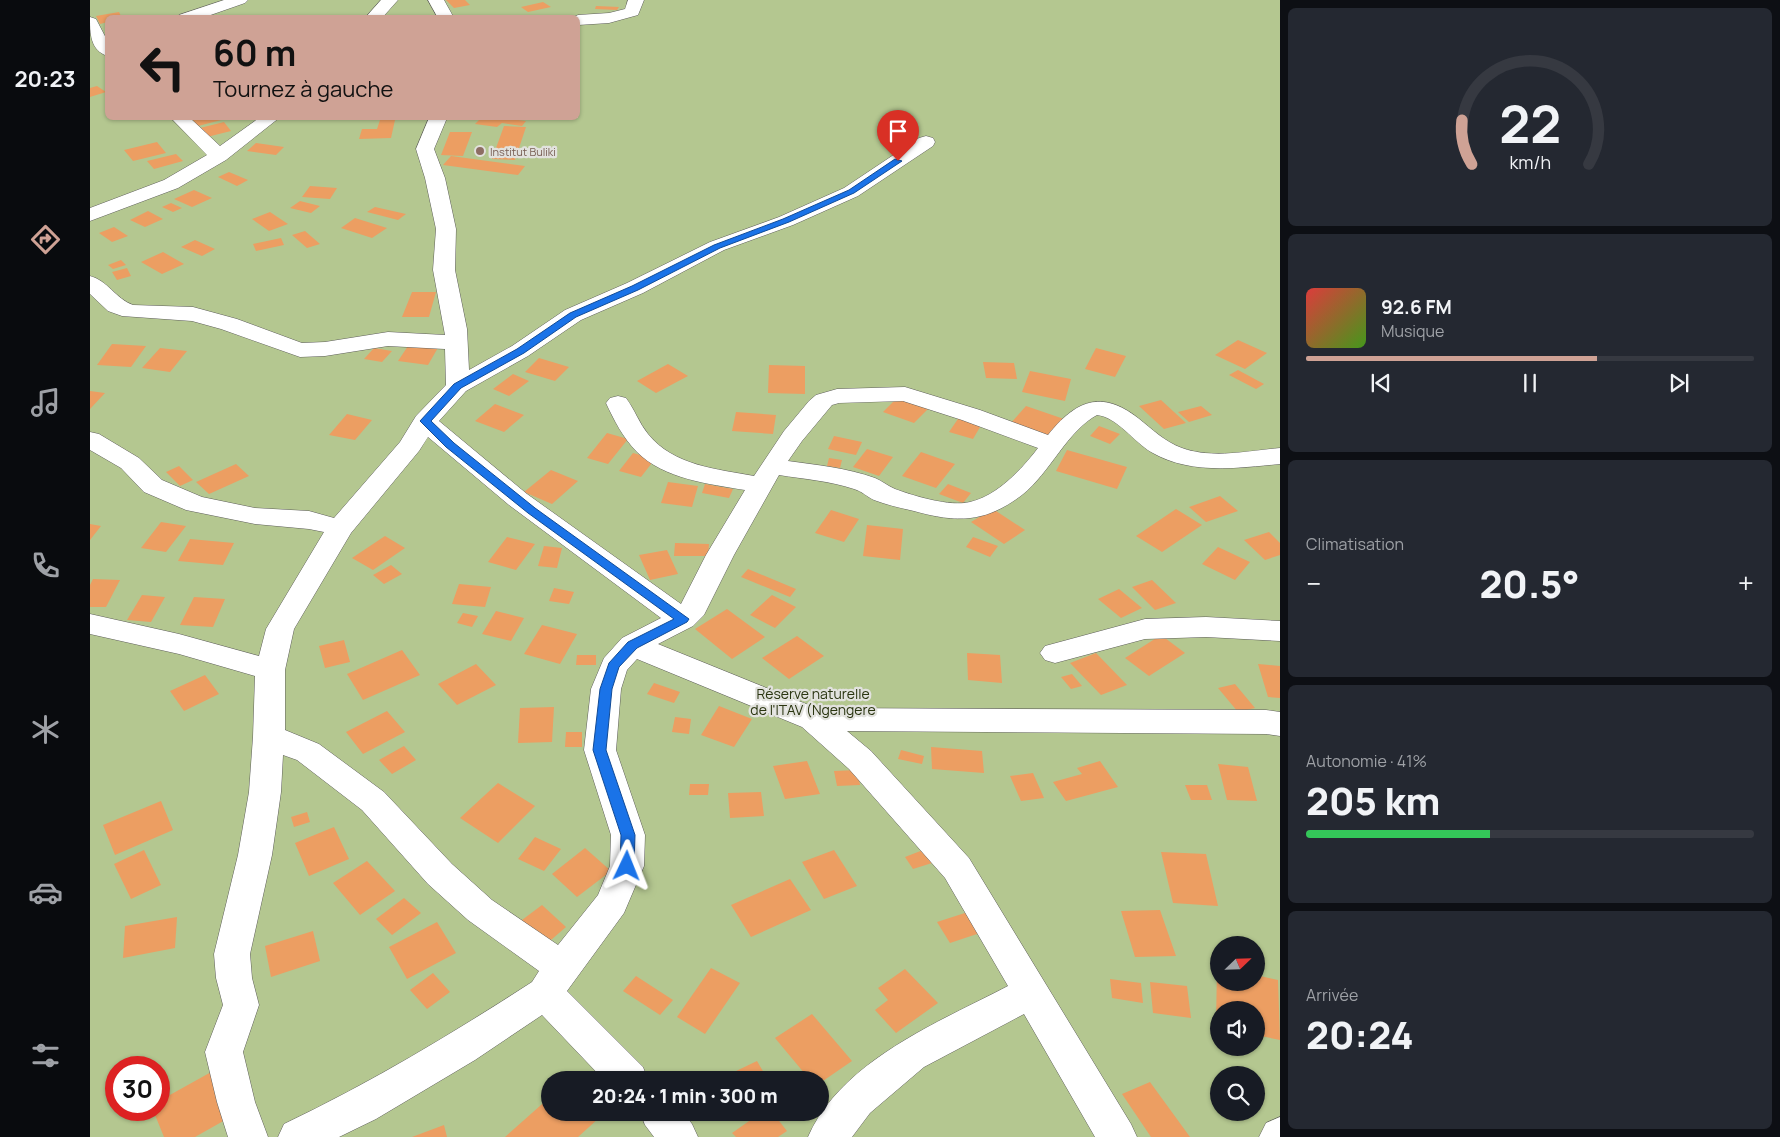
<!DOCTYPE html>
<html lang="fr">
<head>
<meta charset="utf-8">
<style>
  :root { --surface:#171b24; --page:#242831; --text:#f1f3f6; --muted:#9ea1a6; --line:#363941; --accent:#cfa295 }
  body { margin:0; font-family:Manrope,sans-serif; background:var(--page); color:var(--text); height:100vh; display:flex; flex-direction:column; font-size:19px; white-space:nowrap }
  * { box-sizing:border-box; margin:0 }
  p { font-size:16px; color:var(--muted) }
  .icon { flex:none; width:28px; height:28px; fill:none; stroke:currentColor; stroke-width:2; stroke-linecap:round; stroke-linejoin:round }
  .map { position:relative; flex:1; overflow:hidden }
  .drawer { display:flex; flex-direction:column; gap:8px; padding:8px; background:#0d0f14; width:500px }
  .drawer>* { flex:none }
  .top-card { position:absolute; left:15px; top:15px; width:475px; height:105px; border-radius:8px; box-shadow:0 1px 4px #0004; background:#cfa295; color:#111; overflow:hidden }
  .needle { width:32px; rotate:67deg }
  .tools { position:absolute; left:1120px; top:936px; display:grid; gap:10px }
  .tools a { display:grid; place-items:center; width:55px; height:55px; border-radius:50%; background:var(--surface); box-shadow:0 1px 4px #0004; font-size:25px }
  .speed { position:absolute; left:15px; top:1056px; display:flex; gap:10px; font-size:25px; font-weight:700; text-align:center }
  .speed>* { display:grid; place-content:center; width:65px; height:65px; border-radius:50%; background:var(--surface); box-shadow:0 1px 4px #0004; line-height:1 }
  .speed .limit { border:8px solid #d22; background:#fff; color:#111 }
  .pin { position:absolute; display:grid; place-items:center; width:42px; height:42px; color:#fff; margin:-51px -21px; border-radius:50% 50% 50% 0; rotate:-45deg; box-shadow:0 0 5px #0007 }
  .pin .icon { rotate:45deg }
  .me { position:absolute; width:55px; margin:-28px; rotate:2deg; stroke-linejoin:round; filter:drop-shadow(0 0 4px #0008) }
  .turn { display:flex; align-items:center; gap:18px; height:105px; padding:0 25px; font-size:22px }
  .turn .icon { width:65px; height:65px; stroke-width:2.5 }
  .turn b { display:block; font-size:35px; line-height:42px }
  .big { font-size:38px; font-weight:800; line-height:1.1 }
  .drawer .tile { flex:1; display:flex; flex-direction:column; justify-content:center; gap:8px; min-width:0; padding:0 18px; border-radius:8px; background:var(--page) }
  .drawer .dial { align-items:center; gap:0 }
  .dial svg { height:130px; overflow:visible; fill:none; stroke:var(--line); stroke-width:7; stroke-linecap:round; text-anchor:middle }
  .dial text { fill:var(--text); stroke:none }
  .song { display:flex; align-items:center; gap:15px }
  .cover { width:60px; height:60px; border-radius:8px; background:linear-gradient(135deg,hsl(0 70% 55%),hsl(100 70% 35%)) }
  .played { height:5px; border-radius:2px; background:linear-gradient(90deg,var(--accent) 65%,var(--line) 65%) }
  .keys { display:flex; justify-content:space-around; direction:ltr }
  .heat { display:flex; justify-content:space-between; align-items:center; font-size:28px; direction:ltr }
  .charge { height:8px; border-radius:4px; background:linear-gradient(90deg,#34c759 41%,var(--line) 0) }
  .trip { position:absolute; left:451px; top:1071px; width:288px; height:50px; border-radius:25px; background:var(--surface); box-shadow:0 1px 4px #0004; font-weight:800; line-height:50px; text-align:center }
  main { display:flex; flex:1; min-height:0 }
  .dock { display:flex; flex-direction:column; width:90px; justify-content:space-around; align-items:center; background:#090b0e; color:var(--muted) }
  .dock .icon { width:35px; height:35px }
  .dock .current { color:var(--accent) }
  .dock b { font-size:22px; color:var(--text) }
  .map>svg:first-child { display:block }
  .green { fill:#b4c790; fill-rule:evenodd }
  .building { fill:#ec9e62 }
  .lines { fill:none; stroke-linecap:round; stroke-linejoin:round }
  .street-casing { stroke:#5f5f5c; stroke-width:1 }
  .street { fill:#fff; fill-rule:evenodd }
  .route { fill:#1a73e8; stroke:#114b97 }
  .education-dot { fill:#8d6e63; stroke:#e2e2de; stroke-width:2 }
  .labels { text-anchor:middle; dominant-baseline:central; stroke-width:4.5; stroke-linejoin:round; paint-order:stroke }
  .far-education-label { font-size:11px; fill:#785e54; stroke:#e2e2de; text-anchor:start }
  .park-label { font-size:14px; fill:#2a3510; stroke:#e2e2de }
</style>
</head>
<body>
<main>
<nav class="dock">
<b>20:23</b>
<svg class="icon current" aria-label="directions" viewBox="0 0 24 24"><path d="M12 3l9 9-9 9-9-9zM9 14v-3h6M13 9l2 2-2 2"/></svg>
<svg class="icon" aria-label="music" viewBox="0 0 24 24"><path d="M9 18V5l10-2v13"/><circle cx="6" cy="18" r="3"/><circle cx="16" cy="16" r="3"/></svg>
<svg class="icon" aria-label="phone" viewBox="0 0 24 24"><path d="M5 4h4l2 5-3 2q2 4 5 5l2-3 5 2v4C11 20 4 13 5 4z"/></svg>
<svg class="icon" aria-label="climate" viewBox="0 0 24 24"><path d="M12 3v18M4 7l16 10M4 17L20 7"/></svg>
<svg class="icon" aria-label="car" viewBox="0 0 24 24"><path d="M5 17H2v-5l4-1 3-4h7l3 4 3 1v5h-3M9 17h6M6 11h13"/><circle cx="7" cy="17" r="2"/><circle cx="17" cy="17" r="2"/></svg>
<svg class="icon" aria-label="filters" viewBox="0 0 24 24"><path d="M4 7h16M4 17h16"/><circle cx="9" cy="7" r="2"/><circle cx="15" cy="17" r="2"/></svg>
</nav>
<div class="map">
<svg width="1190" height="1137" viewBox="0 0 1190 1137">
  <rect width="100%" height="100%" fill="#e2e2de"/>
  <path class="green" d="M0,0h1190v1137h-1190zM18,18h470v100h-470zM1129,945h37v37h-37zM1129,1010h37v38h-37zM26,1068h43v42h-43zM1129,1075h37v37h-37zM460,1080h270v32h-270z"/>
  <g class="building">
    <path d="M356,0h19l5,5 -16,3z"/>
    <path d="M453,2l8,5 -23,5 -7,-5z"/>
    <path d="M506,6l23,1 -2,3 -22,-1z"/>
    <path d="M29,12l3,6h-14v4l-8,2 -4,-8z"/>
    <path d="M7,86l9,6 -16,5v-9z"/>
    <path d="M101,118h38l-31,8z"/>
    <path d="M391,118h22l23,3 -4,5 -20,-3 -5,4 -22,-3z"/>
    <path d="M290,120h15l-4,18 -32,1 3,-10h15z"/>
    <path d="M134,122l7,9 -24,6 -7,-9z"/>
    <path d="M414,126l22,1 -11,33 -23,-1z"/>
    <path d="M360,132h22l-9,24 -22,-1z"/>
    <path d="M67,142l9,11 -33,8 -9,-11z"/>
    <path d="M166,143l28,4 -8,8 -29,-4z"/>
    <path d="M86,154l7,7 -29,8 -7,-8z"/>
    <path d="M361,156l74,10 -7,9 -75,-10z"/>
    <path d="M139,172l19,8 -11,6 -19,-9z"/>
    <path d="M220,186l27,2 -7,11 -28,-2z"/>
    <path d="M104,190l18,8 -20,9 -18,-8z"/>
    <path d="M210,201l20,5 -9,7 -21,-5z"/>
    <path d="M81,203l11,5 -9,4 -11,-5z"/>
    <path d="M285,207l31,7 -8,6 -31,-8z"/>
    <path d="M58,211l15,8 -18,8 -15,-7z"/>
    <path d="M180,212l18,12 -19,7 -17,-12z"/>
    <path d="M265,218l32,10 -15,10 -31,-10z"/>
    <path d="M24,227l14,9 -16,6 -13,-9z"/>
    <path d="M215,231l15,13 -13,4 -15,-13z"/>
    <path d="M191,238l3,7 -28,6 -3,-7z"/>
    <path d="M105,240l20,9 -13,7 -21,-9z"/>
    <path d="M73,252l21,12 -22,10 -21,-12z"/>
    <path d="M31,260l5,5 -13,4 -5,-4z"/>
    <path d="M37,268l4,8 -14,4 -5,-8z"/>
    <path d="M322,292h24l-7,25h-27z"/>
    <path d="M1148,340l29,13 -22,16 -30,-14z"/>
    <path d="M320,343l29,3 -11,19 -30,-4z"/>
    <path d="M22,344l34,2 -15,21 -34,-2z"/>
    <path d="M70,348l27,3 -17,21 -28,-4z"/>
    <path d="M284,348l18,3 -10,11 -18,-3z"/>
    <path d="M1006,348l30,8 -11,21 -30,-8z"/>
    <path d="M449,358l30,9 -14,14 -30,-9z"/>
    <path d="M893,362l31,1 3,16 -31,-1z"/>
    <path d="M578,364l20,12 -32,17 -19,-12z"/>
    <path d="M679,365l36,1v28l-37,-1z"/>
    <path d="M1148,370l26,14 -8,5 -27,-14z"/>
    <path d="M940,371l41,8 -6,22 -43,-9z"/>
    <path d="M423,374l16,7 -20,15 -16,-7z"/>
    <path d="M0,391l15,2 -15,16z"/>
    <path d="M807,398l31,11 -14,14 -31,-11z"/>
    <path d="M1071,400l25,23 -22,6 -25,-23z"/>
    <path d="M405,404l29,11 -20,17 -29,-11z"/>
    <path d="M936,406l38,13 -16,19 -38,-14z"/>
    <path d="M1111,406l11,9 -23,7 -11,-10z"/>
    <path d="M646,412l40,3 -3,19 -41,-3z"/>
    <path d="M257,414l25,6 -17,20 -26,-5z"/>
    <path d="M870,416l23,6 -10,17 -24,-7z"/>
    <path d="M1009,426l21,8 -10,10 -20,-8z"/>
    <path d="M517,433l21,6 -20,25 -21,-6z"/>
    <path d="M744,436l28,6 -6,13 -28,-6z"/>
    <path d="M777,449l26,8 -14,19 -26,-9z"/>
    <path d="M977,450l60,17 -10,22 -61,-18z"/>
    <path d="M831,452l34,12 -19,24 -34,-12z"/>
    <path d="M543,453l22,6 -14,18 -22,-6z"/>
    <path d="M739,458l13,2 -2,8 -13,-2z"/>
    <path d="M146,464l13,12 -40,18 -13,-12z"/>
    <path d="M89,466l14,14 -13,6 -14,-14z"/>
    <path d="M461,470l27,11 -26,23 -28,-12z"/>
    <path d="M578,482l30,4 -6,21 -31,-4z"/>
    <path d="M615,484l28,5 -4,9 -27,-5z"/>
    <path d="M858,484l23,9 -8,10 -24,-9z"/>
    <path d="M1130,496l18,15 -32,11 -17,-15z"/>
    <path d="M903,509l32,21 -21,14 -33,-22z"/>
    <path d="M1086,509l26,16 -40,27 -26,-16z"/>
    <path d="M741,510l28,9 -15,23 -29,-9z"/>
    <path d="M71,522l25,4 -20,26 -25,-4z"/>
    <path d="M0,524l11,2 -11,14z"/>
    <path d="M777,525l36,4 -3,31 -37,-4z"/>
    <path d="M1179,532l11,11v12l-15,5 -21,-20z"/>
    <path d="M295,536l20,12 -32,22 -21,-12z"/>
    <path d="M417,537l28,7 -19,26 -28,-8z"/>
    <path d="M883,537l25,9 -8,11 -24,-10z"/>
    <path d="M100,539l44,4 -11,22 -45,-4z"/>
    <path d="M585,543l34,1 -1,12h-34z"/>
    <path d="M454,546l18,2 -5,20 -19,-2z"/>
    <path d="M1128,547l32,15 -15,18 -33,-16z"/>
    <path d="M577,550l11,24 -28,6 -11,-25z"/>
    <path d="M301,565l11,9 -18,10 -11,-9z"/>
    <path d="M658,569l48,20 -6,8 -49,-20z"/>
    <path d="M3,579l27,1 -14,27h-16v-22z"/>
    <path d="M1062,580l24,23 -21,7 -23,-23z"/>
    <path d="M369,584l32,3 -6,20 -33,-3z"/>
    <path d="M464,588l20,4 -5,12 -20,-3z"/>
    <path d="M1029,589l23,19 -21,10 -23,-19z"/>
    <path d="M52,595l23,2 -14,25 -24,-2z"/>
    <path d="M682,595l24,12 -21,21 -25,-13z"/>
    <path d="M104,597l31,2 -12,28 -33,-2z"/>
    <path d="M637,609l38,28 -33,22 -37,-30z"/>
    <path d="M406,611l28,7 -13,23 -29,-7z"/>
    <path d="M373,613l15,3 -6,11 -15,-4z"/>
    <path d="M452,625l35,9 -17,30 -36,-10z"/>
    <path d="M1071,635l24,18 -36,23 -24,-18z"/>
    <path d="M707,636l27,20 -35,23 -27,-21z"/>
    <path d="M254,640l6,22 -25,6 -6,-22z"/>
    <path d="M312,650l18,25 -57,25 -16,-26z"/>
    <path d="M877,653l33,2 2,28 -34,-3z"/>
    <path d="M1006,653l31,32 -26,10 -31,-32z"/>
    <path d="M487,655h19v10h-20z"/>
    <path d="M386,664l20,21 -39,20 -19,-21z"/>
    <path d="M1168,664l22,2v32l-12,-1z"/>
    <path d="M982,674l10,12 -11,3 -10,-12z"/>
    <path d="M115,675l14,19 -35,17 -14,-20z"/>
    <path d="M564,683l26,9 -6,11 -27,-9z"/>
    <path d="M1145,684l20,24 -17,4 -20,-24z"/>
    <path d="M629,706l33,13 -18,28 -33,-12z"/>
    <path d="M464,707l-2,35 -34,1 2,-35z"/>
    <path d="M297,711l18,21 -42,22 -17,-22z"/>
    <path d="M585,717l16,2 -2,15 -17,-2z"/>
    <path d="M476,732h16v15h-17z"/>
    <path d="M314,746l12,14 -24,14 -13,-14z"/>
    <path d="M841,747l51,4 2,22 -52,-4z"/>
    <path d="M811,750l23,6 -2,8 -24,-5z"/>
    <path d="M717,761l13,33 -35,5 -12,-33z"/>
    <path d="M1010,761l18,26 -52,14 -13,-19 29,-8 -5,-6z"/>
    <path d="M1128,764l30,3 9,34 -30,-1z"/>
    <path d="M767,770l3,15 -23,1 -3,-15z"/>
    <path d="M943,773l11,25 -23,3 -11,-25z"/>
    <path d="M408,783l37,23 -37,37 -38,-25z"/>
    <path d="M600,784h19l-1,11h-19z"/>
    <path d="M1095,785h22l5,15h-21z"/>
    <path d="M671,792l3,24 -34,2 -2,-25z"/>
    <path d="M71,801l12,29 -58,25 -12,-30z"/>
    <path d="M217,812l3,10 -16,5 -3,-10z"/>
    <path d="M244,827l15,32 -40,17 -14,-33z"/>
    <path d="M445,837l26,12 -17,22 -26,-12z"/>
    <path d="M495,848l26,23 -34,26 -25,-23z"/>
    <path d="M54,850l17,35 -30,14 -17,-35z"/>
    <path d="M744,850l23,36 -33,13 -22,-37z"/>
    <path d="M833,850l9,13 -19,6 -8,-12z"/>
    <path d="M1071,852l45,2 12,52 -45,-3z"/>
    <path d="M277,861l28,30 -35,24 -27,-32z"/>
    <path d="M700,879l21,31 -60,27 -20,-32z"/>
    <path d="M314,898l17,15 -29,22 -16,-16z"/>
    <path d="M452,905l24,22 -22,19 -26,-23z"/>
    <path d="M1070,910l16,46 -41,1 -14,-46z"/>
    <path d="M878,912l12,21 -30,10 -13,-21z"/>
    <path d="M87,917l-2,31 -52,10 2,-32z"/>
    <path d="M347,922l19,31 -49,26 -18,-32z"/>
    <path d="M223,931l7,30 -49,16 -6,-31z"/>
    <path d="M1127,966h2v16h37v-7l22,5 2,60 -24,-5v-25h-37v16l-3,-1z"/>
    <path d="M621,968l29,15 -35,51 -28,-17z"/>
    <path d="M815,969l33,34 -42,30 -21,-23 13,-10 -10,-12z"/>
    <path d="M343,973l17,19 -23,17 -17,-19z"/>
    <path d="M546,976l37,24 -13,15 -37,-24z"/>
    <path d="M1020,979l31,4 2,20 -31,-5z"/>
    <path d="M1060,982l37,4 4,32 -38,-5z"/>
    <path d="M722,1014l40,47 -32,22v-3h-10l-35,-42z"/>
    <path d="M667,1061l11,19h-30l-4,-8z"/>
    <path d="M123,1071l21,44 -39,22h-31l-11,-27h6v-9z"/>
    <path d="M1060,1082l40,55h-39l-29,-43z"/>
    <path d="M460,1097v15h43l6,6 -21,19h-73z"/>
    <path d="M672,1112h10l15,19 -9,6h-42l-4,-4z"/>
    <path d="M354,1125l3,12h-35z"/>
  </g>
  <g class="lines">
    <g class="street-casing">
      <g id="street">
        <path d="M134,0h24l-3,3 -43,15h-25l2,-3z"/>
        <path d="M291,0h17l-16,18h-17z"/>
        <path d="M338,0h16l10,18h-16z"/>
        <path d="M538,0h16l-6,15 -29,8 -31,2v-7h-6l6,-3 31,-2 16,-4z"/>
        <path d="M0,17l6,2 12,23v14c-18,-5 -18,-23 -18,-39z"/>
        <path d="M81,118h19l30,28 39,-28h20l-53,42 -48,28 -88,33v-13l74,-28 43,-25z"/>
        <path d="M339,118h18l-13,31 11,29 11,51 -1,41 12,59 2,41 43,-24 53,-36 62,-27 83,-41 69,-25 65,-29 75,-50 7,-2 7,2 2,4 -2,4 -75,50 -65,29 -69,25 -81,43 -62,27 -53,36 -62,35 -27,30 88,73 154,110 25,-49 39,-65c-36,-6 -81,-11 -108,-38 -14,-14 -23,-32 -31,-49l4,-5 8,-2 8,2c9,12 13,25 22,36 26,32 69,35 106,42l30,-45 25,-30 7,-6 21,-6 68,-2 75,23 68,25c27,-34 53,-46 90,-17 14,11 27,24 44,30 30,11 67,3 98,0v16c-43,4 -90,11 -129,-12 -17,-10 -34,-35 -54,-37 -30,16 -47,58 -75,80 -37,28 -65,28 -108,16 -13,-3 -27,-6 -40,-11 -7,-3 -12,-9 -20,-11 -24,-8 -50,-10 -75,-14l-45,80 -30,60 -11,11 -35,18 158,64 450,2 14,2v24l-14,-2 -419,-3 24,20 98,107 162,266 6,13h-42l-71,-123 -100,53 -54,46 -18,24h-44c33,-76 131,-115 200,-151l-63,-108 -96,-109 -47,-42 -165,-68 -10,11 -6,19 -5,61 29,85 -1,31 -20,47 -57,78 76,76 5,13h-44l-62,-65 -67,45 -99,59 -37,18h-61l6,-13c88,-42 166,-89 248,-142l7,-11 -71,-51 -40,-36 -66,-74 -65,-50 -14,-5 -2,37 -9,63 -22,99 2,24 7,27 -16,47 12,50 13,35h-40l-11,-35 -12,-50 18,-47 -7,-27 -2,-24 24,-99 11,-63 4,-55 2,-61 -76,-22 -89,-20v-20l89,20 80,22 7,-27 58,-97 -15,-3 -54,-5 -69,-14 -42,-18 -23,-24 -31,-18v-18l9,2 40,24 23,22 40,17 53,11 54,3 25,7 66,-76 16,-26 30,-31 -1,-36 -57,-3 -63,10 -25,1 -79,-28 -29,-8 -70,-5 -14,-5 -18,-17v-18c17,4 26,23 43,29l60,2 44,12 65,24 23,-1 63,-10 57,3 -12,-65 3,-41 -11,-51 -9,-29zM813,401l59,19 76,28c-16,21 -41,48 -68,54 -20,5 -56,-6 -75,-13 -7,-3 -13,-8 -20,-11 -28,-10 -58,-13 -87,-17l14,-20 30,-36 7,-2zM338,437l81,68 152,113 -39,20 -18,20 -13,31 -7,61 27,85 -1,31 -12,29 -40,50 -66,-45 -40,-36 -68,-72 -65,-48 -34,-14v-60l9,-41 57,-96 68,-82z"/>
        <path d="M1116,617l74,4v20l-74,-4 -61,2 -90,24 -10,-3 -5,-7 5,-7 100,-27z"/>
        <path d="M550,1112h43l9,12 6,13h-44l-9,-12z"/>
        <path d="M1190,1117v20h-21l7,-14z"/>
      </g>
    </g>
    <use href="#street" class="street"/>
  </g>
  <path class="route" d="M805,159l7,2 -48,32 -65,29 -69,26 -82,42 -62,27 -52,36 -63,35 -30,33 23,22 81,65 154,111 -2,3 -50,26 -18,19 -7,22 -6,61 29,85 -1,31 -2,4 -5,2 -5,-2 -2,-4 1,-31 -28,-85 7,-61 9,-26 19,-21 46,-23 -146,-106 -82,-66 -26,-26 34,-37 63,-35 53,-36 62,-27 82,-41 69,-26 66,-29z"/>
  <circle class="education-dot" cx="390" cy="151" r="5"/>
  <g class="labels">
    <g class="far-education-label">
      <text x="400" y="151">Institut Buliki</text>
    </g>
    <g class="park-label">
      <text x="723" y="693">Réserve naturelle<tspan x="723" dy="16">de l'ITAV (Ngengere</tspan></text>
    </g>
  </g>
</svg>
<div class="tools">
<a><svg class="needle" viewBox="-14 -14 28 28"><path d="M0-13l5 13h-10z" fill="#e53935"/><path d="M0 13l5-13h-10z" fill="#9ea1a6"/></svg></a>
<a><svg class="icon" aria-label="sound" viewBox="0 0 24 24"><path d="M4 9h4l5-4v14l-5-4H4zM17 9q2 3 0 6"/></svg></a>
<a><svg class="icon" aria-label="search" viewBox="0 0 24 24"><circle cx="10" cy="10" r="6"/><path d="M15 15l6 6"/></svg></a>
</div>
<div class="speed"><div class="limit">30</div></div>
<div class="pin" style="left:808px;top:161px;background:#d93025"><svg class="icon" aria-label="arrive" viewBox="0 0 24 24"><path d="M6 21V4h12l-3 4 3 4H6"/></svg></div>
<svg class="me" style="left:537px;top:866px" viewBox="-20 -20 40 40"><path d="M0-17L14 15 0 8-14 15z" fill="#1a73e8" stroke="#fff" stroke-width="4"/></svg>
<div class="trip">20:24 · 1 min · 300 m</div>
<div class="top-card">
<div class="turn"><svg class="icon" aria-label="left" viewBox="0 0 24 24"><path d="M17 20v-9H6M10 6l-5 5 5 5"/></svg><div><b>60 m</b>Tournez à gauche</div></div>
</div>
</div>
<section class="drawer">
<div class="tile dial"><svg viewBox="0 0 100 80">
<path d="M14 69A42 42 0 1 1 86 69"/>
<path d="M14 69A42 42 0 0 1 8 42" stroke="#cfa295"/>
<text x="50" y="56" font-size="32" font-weight="700">22</text>
<text x="50" y="72" font-size="11">km/h</text>
</svg></div>
<div class="tile">
<div class="song"><i class="cover"></i><div><b>92.6 FM</b><p>Musique</p></div></div>
<div class="played"></div>
<div class="keys"><svg class="icon" aria-label="previous" viewBox="0 0 24 24"><path d="M18 5L8 12l10 7zM5 5v14"/></svg><svg class="icon" aria-label="pause" viewBox="0 0 24 24"><path d="M8 5v14M16 5v14"/></svg><svg class="icon" aria-label="next" viewBox="0 0 24 24"><path d="M6 5l10 7-10 7zM19 5v14"/></svg></div>
</div>
<div class="tile"><p>Climatisation</p>
<div class="heat"><a>−</a><b class="big">20.5°</b><a>+</a></div>
</div>
<div class="tile"><p>Autonomie · 41%</p><b class="big">205 km</b><div class="charge"></div></div>
<div class="tile"><p>Arrivée</p><b class="big">20:24</b></div>
</section>
</main>
</body>
</html>
